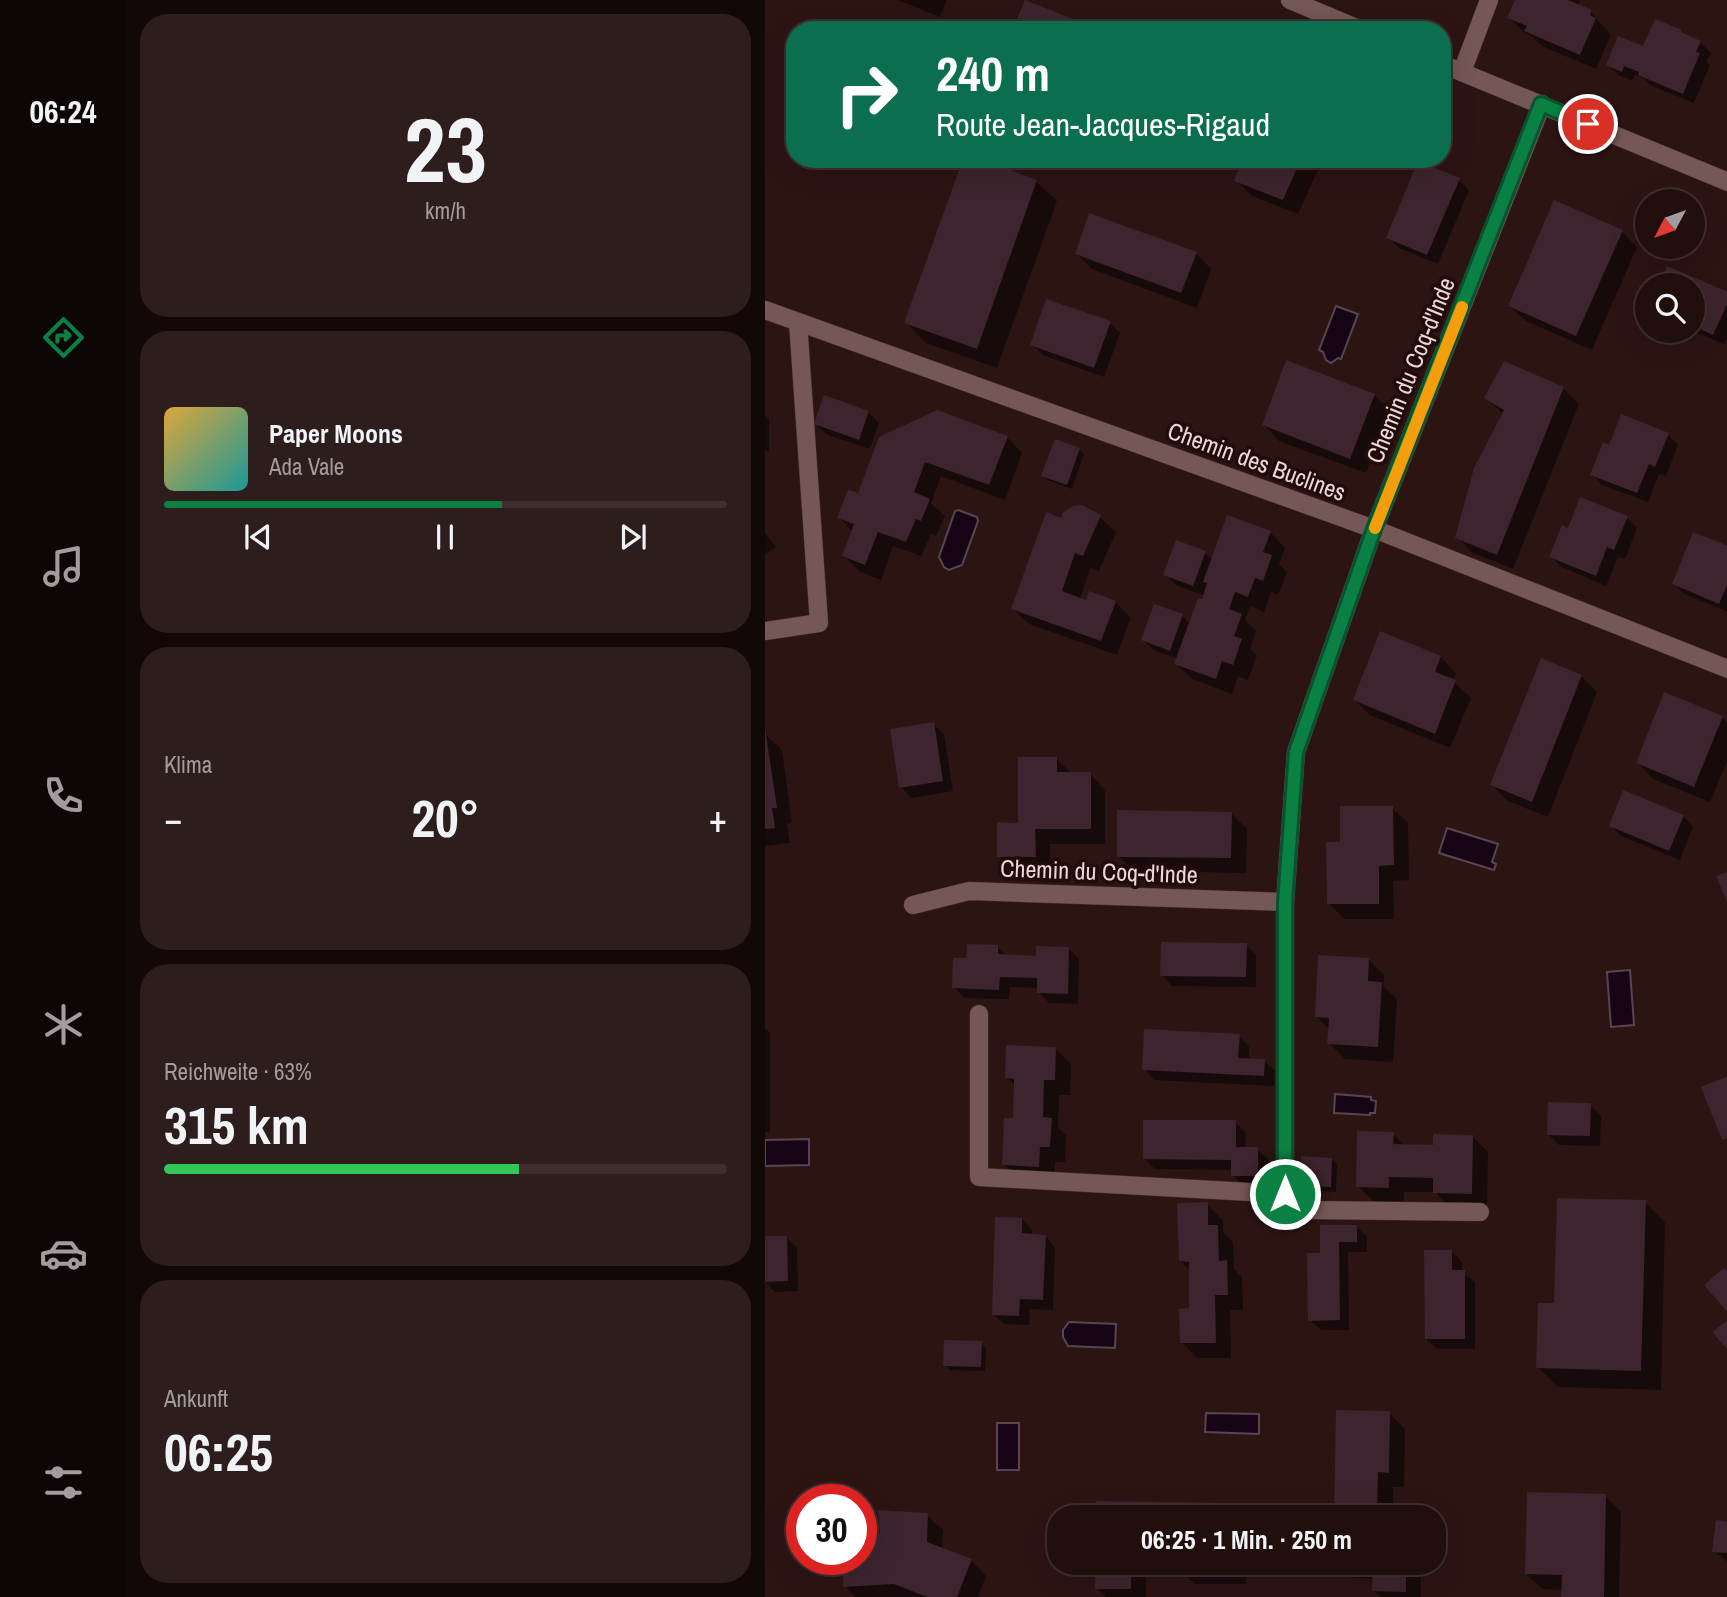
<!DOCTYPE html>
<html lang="de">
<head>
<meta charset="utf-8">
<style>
  :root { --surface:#210f0e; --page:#2d1d1c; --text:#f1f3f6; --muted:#a29c9e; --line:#3e2f2e; --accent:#0b8043 }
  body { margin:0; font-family:"Archivo Narrow",sans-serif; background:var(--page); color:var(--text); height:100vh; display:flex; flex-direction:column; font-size:26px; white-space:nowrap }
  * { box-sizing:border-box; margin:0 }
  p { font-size:23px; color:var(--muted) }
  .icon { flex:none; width:38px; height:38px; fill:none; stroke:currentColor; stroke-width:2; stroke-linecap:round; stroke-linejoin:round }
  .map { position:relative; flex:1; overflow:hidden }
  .details { display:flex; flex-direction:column; gap:14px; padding:14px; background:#120808; width:639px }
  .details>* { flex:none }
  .top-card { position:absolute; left:21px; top:21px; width:665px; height:147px; border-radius:28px; box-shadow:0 7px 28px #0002,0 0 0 2px var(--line); background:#0b6e4f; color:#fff; overflow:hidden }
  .needle { width:46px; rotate:229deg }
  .fabs { position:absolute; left:870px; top:189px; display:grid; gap:14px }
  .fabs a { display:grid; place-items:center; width:70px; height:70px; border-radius:50%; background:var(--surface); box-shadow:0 7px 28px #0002,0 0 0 2px var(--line); font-size:35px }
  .speed { position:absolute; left:21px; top:1484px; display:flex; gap:14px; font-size:35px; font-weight:700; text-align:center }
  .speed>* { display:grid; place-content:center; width:91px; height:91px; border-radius:50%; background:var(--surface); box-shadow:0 7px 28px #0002,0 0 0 2px var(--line); line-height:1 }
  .speed .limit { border:10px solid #d22; background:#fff; color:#111 }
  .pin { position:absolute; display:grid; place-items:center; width:60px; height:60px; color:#fff; margin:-30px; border:4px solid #fff; border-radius:50%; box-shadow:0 2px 7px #0007 }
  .me { position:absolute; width:77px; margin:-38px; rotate:0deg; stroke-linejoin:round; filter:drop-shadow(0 0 5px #0008) }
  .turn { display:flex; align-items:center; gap:24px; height:147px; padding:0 35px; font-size:32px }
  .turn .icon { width:91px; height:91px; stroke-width:2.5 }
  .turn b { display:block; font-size:49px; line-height:60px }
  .big { font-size:52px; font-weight:700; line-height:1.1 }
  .details .card { flex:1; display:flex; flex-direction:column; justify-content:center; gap:10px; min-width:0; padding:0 24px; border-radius:28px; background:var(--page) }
  .details .dial { align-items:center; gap:0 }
  .dial b { font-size:91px; line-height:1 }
  .song { display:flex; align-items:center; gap:21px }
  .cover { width:84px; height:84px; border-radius:10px; background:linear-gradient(135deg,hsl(40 70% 55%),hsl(180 70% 35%)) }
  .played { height:7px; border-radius:4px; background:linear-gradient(90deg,var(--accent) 60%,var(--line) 60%) }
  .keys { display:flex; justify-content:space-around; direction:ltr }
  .heat { display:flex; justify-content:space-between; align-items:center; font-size:38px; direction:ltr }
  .charge { height:10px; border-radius:5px; background:linear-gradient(90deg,#34c759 63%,var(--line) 0) }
  .trip { position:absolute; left:282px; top:1505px; width:399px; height:70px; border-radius:28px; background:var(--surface); box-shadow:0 7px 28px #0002,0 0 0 2px var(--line); font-weight:700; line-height:70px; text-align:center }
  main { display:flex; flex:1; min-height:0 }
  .tab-bar { display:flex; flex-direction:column; width:126px; justify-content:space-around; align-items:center; background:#0d0606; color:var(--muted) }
  .tab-bar .icon { width:49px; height:49px }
  .tab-bar .active { color:var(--accent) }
  .tab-bar b { font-size:32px; color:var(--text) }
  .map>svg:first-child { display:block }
  .water { fill:#170517; stroke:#574551; stroke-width:2 }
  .shadow { fill:#0007 }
  .building { fill:#3d242e }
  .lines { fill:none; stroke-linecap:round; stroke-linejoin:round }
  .minor-casing { stroke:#433131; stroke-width:19 }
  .minor { stroke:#755755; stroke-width:18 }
  .route-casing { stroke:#07532c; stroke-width:18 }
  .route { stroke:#0b8043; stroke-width:12 }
  .slow { stroke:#f59e0b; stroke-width:12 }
  .labels { text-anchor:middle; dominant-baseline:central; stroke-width:7; stroke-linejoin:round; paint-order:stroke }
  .street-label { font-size:24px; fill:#ebd9d7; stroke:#220b0a }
</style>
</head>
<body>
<main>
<nav class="tab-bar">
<b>06:24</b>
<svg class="icon active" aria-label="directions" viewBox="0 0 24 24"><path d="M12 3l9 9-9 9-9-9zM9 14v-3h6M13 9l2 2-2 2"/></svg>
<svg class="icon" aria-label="music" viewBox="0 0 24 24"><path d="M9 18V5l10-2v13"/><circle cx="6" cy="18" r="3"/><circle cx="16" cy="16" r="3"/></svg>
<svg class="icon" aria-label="phone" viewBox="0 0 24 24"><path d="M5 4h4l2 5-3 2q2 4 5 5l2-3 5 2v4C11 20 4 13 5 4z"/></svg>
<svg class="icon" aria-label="climate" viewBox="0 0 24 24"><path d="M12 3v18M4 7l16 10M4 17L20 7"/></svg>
<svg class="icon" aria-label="car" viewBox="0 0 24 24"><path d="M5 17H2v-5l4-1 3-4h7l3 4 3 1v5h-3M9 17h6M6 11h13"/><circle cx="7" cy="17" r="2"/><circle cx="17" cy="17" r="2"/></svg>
<svg class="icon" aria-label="filters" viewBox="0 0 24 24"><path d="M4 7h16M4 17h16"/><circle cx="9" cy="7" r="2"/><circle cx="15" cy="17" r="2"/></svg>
</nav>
<section class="details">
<div class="card dial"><b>23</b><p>km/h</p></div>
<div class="card">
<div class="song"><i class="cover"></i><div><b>Paper Moons</b><p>Ada Vale</p></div></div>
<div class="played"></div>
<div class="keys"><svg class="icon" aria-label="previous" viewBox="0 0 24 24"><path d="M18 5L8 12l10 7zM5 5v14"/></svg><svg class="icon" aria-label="pause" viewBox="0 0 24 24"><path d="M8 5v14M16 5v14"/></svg><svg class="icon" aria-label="next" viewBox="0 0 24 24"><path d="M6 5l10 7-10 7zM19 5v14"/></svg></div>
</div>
<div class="card"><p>Klima</p>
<div class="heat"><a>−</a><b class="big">20°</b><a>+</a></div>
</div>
<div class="card"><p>Reichweite · 63%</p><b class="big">315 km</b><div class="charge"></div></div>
<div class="card"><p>Ankunft</p><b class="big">06:25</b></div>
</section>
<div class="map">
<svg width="963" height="1597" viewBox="0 0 963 1597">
  <rect width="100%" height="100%" fill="#2c1413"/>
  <g class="water">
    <path d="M571,306l22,8 -17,45 -3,-1 -7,5 -5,-3 -3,-8 -4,-2z"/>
    <path d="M193,510l19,7 1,4 -16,44 -13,5 -5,-3 -5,-10 16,-46z"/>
    <path d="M682,828l51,16 -6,18 4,2 -2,6 -55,-17z"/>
    <path d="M865,970l4,55 -23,2 -4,-55z"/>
    <path d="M570,1094l36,3v3l5,1 -1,12h-5v2l-36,-2z"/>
    <path d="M44,1139v26l-44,1v-26z"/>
    <path d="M304,1322l47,2 -1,24 -47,-2 -5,-9v-7z"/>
    <path d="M441,1413l53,1v20l-54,-2z"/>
    <rect x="232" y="1423" width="22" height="47"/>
  </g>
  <g class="shadow">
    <path d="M133,0h49l-7,17z"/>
    <path d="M752,0h63l-3,6 14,6 20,23 -15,34 -54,-23 -10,-10 -7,-3 -16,-15z"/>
    <path d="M891,21l25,10 6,6 13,5 11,11 -5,9 4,3 -16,38 -44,-18 -5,-6 -10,-4 -2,6 -15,-6 -10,-11 36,-15z"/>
    <path d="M312,23l6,7h-69z"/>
    <path d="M480,159h78l-25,55 -46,-18 -16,-16z"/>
    <path d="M694,180l10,10 -31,74 -39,-16 -11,-11z"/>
    <path d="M271,181l21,20 -60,167 -71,-25 -20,-21z"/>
    <path d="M857,232l15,15 -45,103 -66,-29 -16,-15z"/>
    <path d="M431,253l15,16 -14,39 -105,-39 -15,-15z"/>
    <path d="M903,269l60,25v43l-4,7 -31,-13v-46h-33z"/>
    <path d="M345,323l10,10 -16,44 -61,-22 -11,-11z"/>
    <path d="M798,388l16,16 -66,165 -40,-16 -16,-16 47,-122 -18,-17z"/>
    <path d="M609,395l16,16 -24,62 -87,-32 -15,-16z"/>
    <path d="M60,397l44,16 10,10 -9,26 -44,-15 -10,-10z"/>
    <path d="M172,412l70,25 15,16 -17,47 -64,-24 -10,27 14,13 -9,20 -5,-2 -10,22 -28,-10 -12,34 -21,-8 -16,-16 9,-24 -14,-15z"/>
    <path d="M0,415l4,4v32h-4z"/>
    <path d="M903,435l10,10 -12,31 -7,-2 -11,28 -46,-17 -10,-11 18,-27z"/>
    <path d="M291,441l24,9 4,4 -12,35 -24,-9 -5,-4z"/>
    <path d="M335,517l16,15 -17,39 -9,-3 -10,32 35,2 16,16 -14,37 -88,-31 -16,-15 50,-88z"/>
    <path d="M862,518l10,10 -12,31 -7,-2 -12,29 -44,-19 -11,-10 18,-27z"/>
    <path d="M505,532l15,16 -6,16 8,8 -9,23 -7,-3 -7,20 -14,-6 -5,14 11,11 -6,18 7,7 -9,24 -10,-4 -6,18 -40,-15 -16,-15 2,-5 -24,-9 -11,-10 39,-24 8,8 15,-28 -29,-11 -11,-11 40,-21 8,7z"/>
    <path d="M0,533l11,14 -11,7z"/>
    <path d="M963,548v64l-44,-18 -10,-10z"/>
    <path d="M676,657l15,16 -3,8 18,17 -21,50 -80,-33 -15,-15z"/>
    <path d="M816,676l16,16 -49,125 -40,-16 -16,-16z"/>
    <path d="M957,718l6,5v36l-18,43 -57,-23 -15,-16z"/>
    <path d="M168,724l11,10 9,57 -42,7 -10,-11z"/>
    <path d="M0,734l17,16 10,73 -5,1 3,19 -25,3z"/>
    <path d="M292,759l15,15h18l15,16v54h-55l1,28h-37l-15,-16 21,-31z"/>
    <path d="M627,808l16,15 1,57 -16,1 1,38h-49l-16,-15 13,-60z"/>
    <path d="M466,813l16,16 -1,44 -112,-2 -15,-15z"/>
    <path d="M918,816l10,11 -13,33 -59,-24 -10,-10z"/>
    <path d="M481,945l10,10v32l-84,-1 -10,-11z"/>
    <path d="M232,947l10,9 30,2 32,-9 10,10 -1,45 -29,-1 -10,-11v-4l-29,-1 -1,12 -44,-1 -11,-11z"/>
    <path d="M603,959l16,16 -1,11 14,13 -4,63 -48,-3 -16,-16 1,-13 -13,-13z"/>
    <path d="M0,1028l5,5v99h-5z"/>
    <path d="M474,1036l10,10v14l15,1 11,10 -1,15 -120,-6 -10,-11z"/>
    <path d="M291,1049l15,15 -1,31h-11l-1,32 8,8 -1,27h-10l-1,19 -35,-1 -15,-16 11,-44 1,-34 -9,-8z"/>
    <path d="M825,1105l11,11 -1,30 -41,-1 -10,-10z"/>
    <path d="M470,1122l11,11 -1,16h12l11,10v27h-25l-10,-11v-5l-78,-1 -11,-11z"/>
    <path d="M628,1134l12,12h30l38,-9 15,15 -1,57 -37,-1 -15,-16h-31v10l-31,-1 -15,-15z"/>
    <path d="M567,1159l5,5 -1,28 -29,-2 -5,-5z"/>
    <path d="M880,1202l20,20 -4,168 -103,-3 -20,-20 18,-62z"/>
    <path d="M442,1204l16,16v12l10,10 1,27 8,9 1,32h-13l1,48h-34l-15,-16 9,-32v-39l-11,-10z"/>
    <path d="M257,1219l10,11v6h13l10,11 -2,63 -23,-1 -1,16 -25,-1 -11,-10z"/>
    <path d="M591,1226l11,11v15h-19l1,78h-28l-11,-10 12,-65z"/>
    <path d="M21,1237l11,11 1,43 -23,1 -10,-10v-44z"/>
    <path d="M687,1251l10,11v10l13,10v67h-38l-11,-10z"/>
    <path d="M216,1343l5,5 -1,23 -35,-1 -5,-5z"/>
    <path d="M573,1412l51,1 16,16 -1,58h-11v24h13l6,6h-76z"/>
    <path d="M840,1496l16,16 -2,85h-56v-7l-21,-1 -16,-15z"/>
    <path d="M333,1503l133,2 12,12h-145z"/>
    <path d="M162,1515l16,15 -1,20 29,10 15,16 -8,21h-123l-10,-11 16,-27 21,-24z"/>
    <path d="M963,1524v38l-14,-11z"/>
    <path d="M332,1563h149v21h-51l-9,-9h-40v22h-40l-9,-9z"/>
    <path d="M570,1563h86v34h-40l-7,-7v-11l-23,-1z"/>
  </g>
  <g class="building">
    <path d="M260,0l53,21 -4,9h-62z"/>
    <path d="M750,0h53l24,10 -2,5 6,3 -16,37 -56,-24 3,-5 -20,-8z"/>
    <path d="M890,19l27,11 -1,2 20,9 -5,11 4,1 -17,41 -45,-19 1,-3 -15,-6 -2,6 -16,-7 12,-29 25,10z"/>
    <path d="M198,159h18l56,21 -60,169 -73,-26z"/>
    <path d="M478,159h58l-18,41 -49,-19z"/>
    <path d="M653,161l42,17 -33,77 -41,-17z"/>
    <path d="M789,200l69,30 -47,106 -68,-30z"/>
    <path d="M324,213l108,39 -16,41 -106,-39z"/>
    <path d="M902,266l61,26v10l-15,33 -20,-9v-41h-34z"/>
    <path d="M281,299l65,22 -17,47 -64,-23z"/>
    <path d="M521,360l89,34 -25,65 -88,-34z"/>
    <path d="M739,361l60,26 -67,168 -42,-17 19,-70 30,-58 -20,-12z"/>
    <path d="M59,395l45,16 -10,29 -45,-16z"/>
    <path d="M172,410l71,26 -19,49 -64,-23 -11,30 16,7 -9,22 -5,-2 -10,23 -28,-10 -13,33 -23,-9 12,-32 -17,-6 11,-28 10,3 21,-56z"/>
    <path d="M856,414l48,19 -14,34 -6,-3 -12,29 -47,-18 13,-33 6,3z"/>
    <path d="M290,439l25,9 -13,37 -26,-9z"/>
    <path d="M815,497l48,19 -14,34 -7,-3 -11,29 -47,-19 13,-32 6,3z"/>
    <path d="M317,505l19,10 -18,41 -8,-3 -13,38 24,9 3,-9 27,10 -15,40 -90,-32 35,-97 15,6 2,-6 10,-6z"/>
    <path d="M462,515l44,16 -8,21 9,3 -9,26 -8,-3 -7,19 -13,-5 -6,17 13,5 -8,22 8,3 -9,26 -11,-4 -6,18 -42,-15 24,-66 4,1 5,-16 -4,-1z"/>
    <path d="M928,532l35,14v37l-9,21 -47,-20z"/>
    <path d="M411,540l30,11 -13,35 -30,-11z"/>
    <path d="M389,604l29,10 -13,37 -29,-11z"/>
    <path d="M615,631l61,25 -6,16 21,8 -21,54 -82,-34z"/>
    <path d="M776,658l41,17 -50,127 -42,-17z"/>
    <path d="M899,692l59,24 -29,71 -58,-24z"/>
    <path d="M169,722l9,59 -44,7 -9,-59z"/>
    <path d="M0,728l12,80h-5l3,20 -10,1z"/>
    <path d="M253,757h39v15h34v57h-56l1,28h-39v-35l21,1z"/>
    <path d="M858,790l61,25 -15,36 -60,-25z"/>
    <path d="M575,806h53l1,59 -15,1v38h-52l-1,-62h14z"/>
    <path d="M352,810l115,2 -1,46 -114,-1z"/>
    <path d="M963,872v30h-1l-11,-26z"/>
    <path d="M396,942l86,1 -1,34 -86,-1z"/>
    <path d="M202,944l31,1v9l38,2v-10l33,1 -1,47 -31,-1v-15l-37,-1 -1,13 -47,-2 1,-30h13z"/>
    <path d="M553,955l51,3 -1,23 14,1 -4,65 -51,-3 2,-26 -14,-1z"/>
    <path d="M379,1029l96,5 -2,24 27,1 -1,17 -122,-6z"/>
    <path d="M241,1045l50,2 -1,33h-11l-1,37 9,1 -2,29h-10l-1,20 -37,-2 2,-47h9l1,-39 -9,-1z"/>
    <path d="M963,1076v62l-6,2 -21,-53z"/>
    <path d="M783,1102l43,1 -1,33 -43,-1z"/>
    <path d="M378,1120h93v27h22v29h-27v-16l-88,-1z"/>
    <path d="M592,1131l37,1 -1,12 40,1v-11l40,1 -1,59 -39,-1v-15l-44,-1v11l-33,-1z"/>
    <path d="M536,1156l31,2 -1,29 -30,-1z"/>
    <path d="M792,1198l89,2 -5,171 -105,-3 2,-65h16z"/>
    <path d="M443,1202v23h10l1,36 8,-1 1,35h-13l1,48h-36l-1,-34 10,-1v-46l-10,-1 -2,-58z"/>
    <path d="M230,1217l27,1v15l24,2 -3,65 -23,-1 -1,17 -27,-1z"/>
    <path d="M555,1225h37v17h-18l1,78 -32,1 -1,-68h13z"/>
    <path d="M0,1236h22l1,45 -23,1z"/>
    <path d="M659,1250h28v20h13v69h-40z"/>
    <path d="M959,1268l4,4v41l-24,-28z"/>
    <path d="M963,1320v30l-16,-18z"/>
    <path d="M179,1340l38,1 -1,26 -38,-1z"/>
    <path d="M571,1410l54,1 -1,62 -11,-1 -1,37h30v8h-73z"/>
    <path d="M762,1492l79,2 -2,103h-43l1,-22 -37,-1z"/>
    <path d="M331,1501l135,2v14h-135z"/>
    <path d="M113,1510l50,3 -1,29 45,17 -15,38h-30l-33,-13 -51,3v-28h18v-25h19z"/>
    <path d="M951,1520l12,2v31l-16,-1z"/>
    <path d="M331,1563h35v26h-36z"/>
    <rect x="412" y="1563" width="54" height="6"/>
    <path d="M608,1563h33v29l-34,-1z"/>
  </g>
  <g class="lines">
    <g class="minor-casing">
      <g id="minor">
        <path d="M525,0l71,30"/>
        <path d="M677,64l286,118"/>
        <path d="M697,72l27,-72"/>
        <path d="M0,310l609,219 354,140"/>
        <path d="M0,631l54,-8 -21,-301"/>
        <path d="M148,905l56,-14 316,11"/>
        <path d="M214,1014v163l306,17 24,16 171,2"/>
        <path d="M520,1194v-292l11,-150 78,-223 168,-425"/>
      </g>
    </g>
    <use href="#minor" class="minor"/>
  </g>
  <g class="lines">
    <g class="route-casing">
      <path id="route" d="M520,1194v-292l11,-150 78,-223 167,-425 47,20"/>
    </g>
    <use href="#route" class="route"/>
    <path class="slow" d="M610,528l87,-221"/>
  </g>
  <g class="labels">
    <g class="street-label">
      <text transform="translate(645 370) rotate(-68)">Chemin du Coq-d'Inde</text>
      <text transform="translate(492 461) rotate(20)">Chemin des Buclines</text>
      <text transform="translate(334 871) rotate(2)">Chemin du Coq-d'Inde</text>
    </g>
  </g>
</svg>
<div class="fabs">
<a><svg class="needle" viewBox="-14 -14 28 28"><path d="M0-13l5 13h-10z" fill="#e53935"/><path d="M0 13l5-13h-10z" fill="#a29c9e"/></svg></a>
<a><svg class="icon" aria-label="search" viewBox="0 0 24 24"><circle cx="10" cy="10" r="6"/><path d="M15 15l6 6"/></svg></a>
</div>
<div class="speed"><div class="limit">30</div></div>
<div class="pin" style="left:823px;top:124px;background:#d93025"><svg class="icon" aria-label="arrive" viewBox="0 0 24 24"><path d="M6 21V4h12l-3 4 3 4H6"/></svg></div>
<svg class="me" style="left:520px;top:1194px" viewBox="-20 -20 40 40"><circle r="17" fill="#0b8043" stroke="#fff" stroke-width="3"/><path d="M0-11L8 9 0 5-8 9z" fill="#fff"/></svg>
<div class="trip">06:25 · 1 Min. · 250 m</div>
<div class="top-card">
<div class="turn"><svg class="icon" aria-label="right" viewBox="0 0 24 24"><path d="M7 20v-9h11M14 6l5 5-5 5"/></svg><div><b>240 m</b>Route Jean-Jacques-Rigaud</div></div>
</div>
</div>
</main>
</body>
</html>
